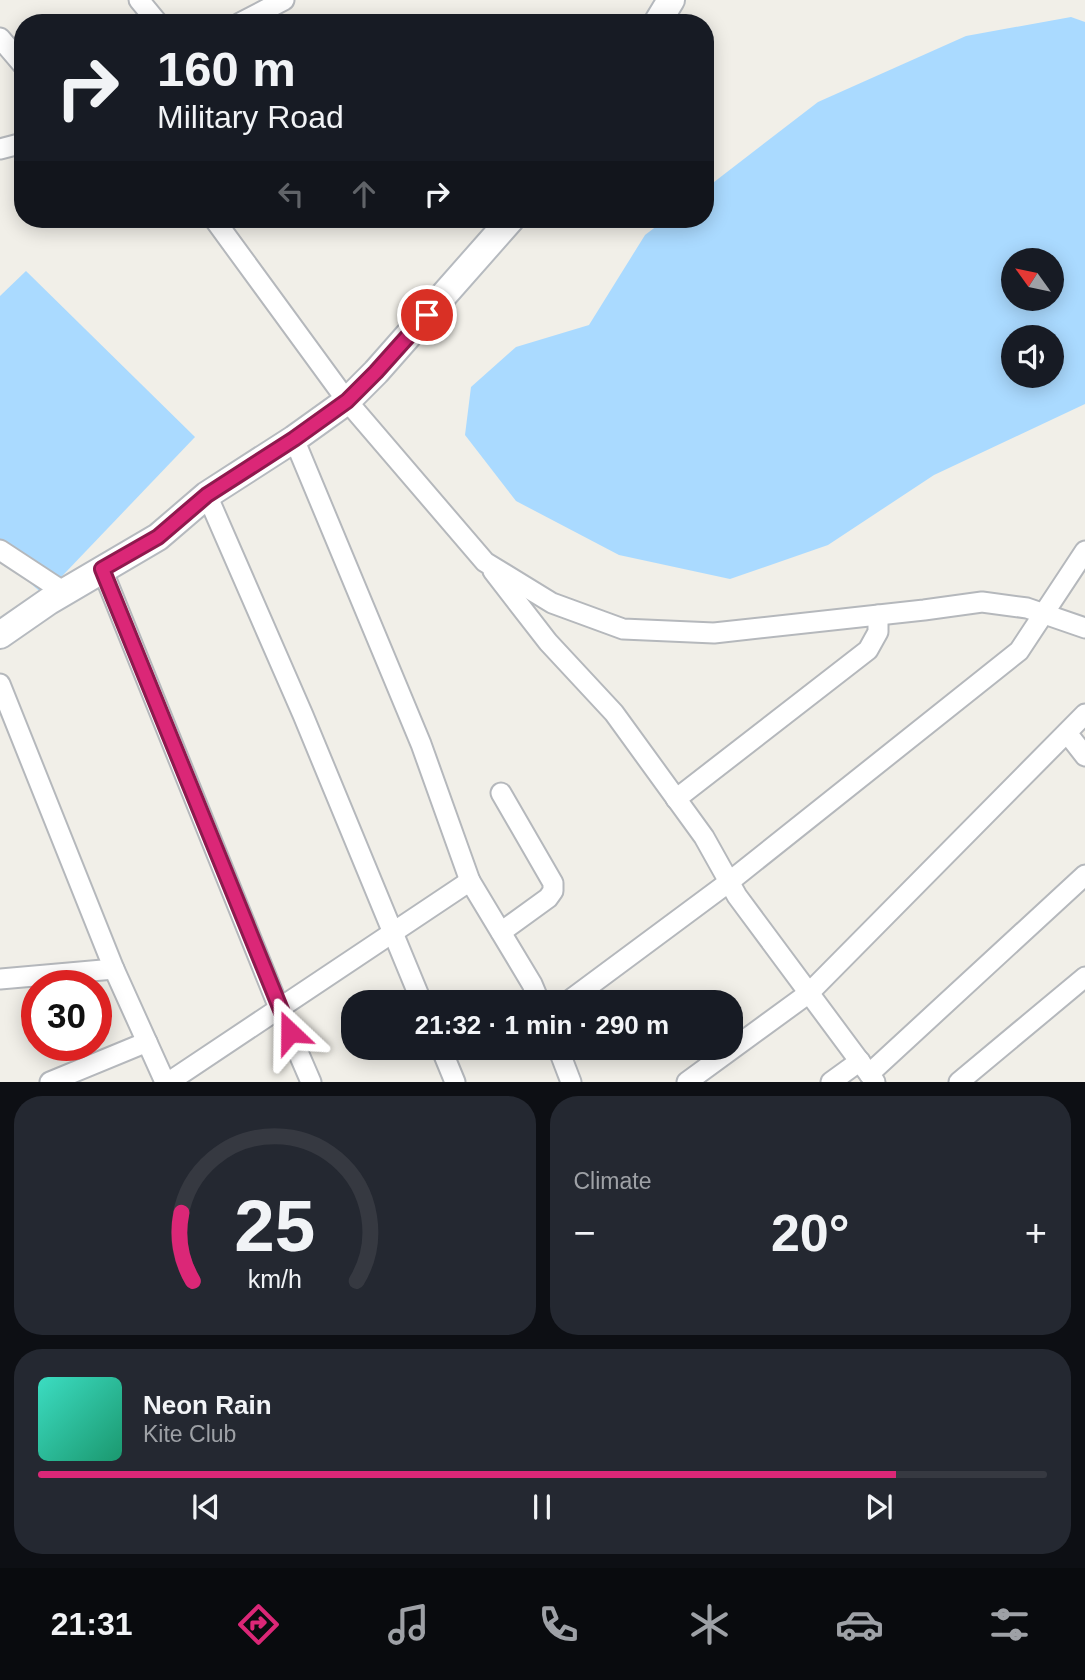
<!DOCTYPE html>
<html lang="en">
<head>
<meta charset="utf-8">
<style>
  :root { --surface:#171b24; --page:#242831; --text:#f1f3f6; --muted:#9ea1a6; --line:#363941; --accent:#db2777 }
  body { margin:0; font-family:Arial,sans-serif; background:var(--page); color:var(--text); height:100vh; display:flex; flex-direction:column; font-size:26px; white-space:nowrap }
  * { box-sizing:border-box; margin:0 }
  p { font-size:23px; color:var(--muted) }
  .icon { flex:none; width:38px; height:38px; fill:none; stroke:currentColor; stroke-width:2; stroke-linecap:round; stroke-linejoin:round }
  .map { position:relative; height:1082px; overflow:hidden }
  .sheet { display:flex; flex-direction:column; gap:14px; padding:14px; background:#0d0f14; flex:1 }
  .sheet>* { flex:none }
  .hud { position:absolute; left:14px; top:14px; width:700px; height:214px; border-radius:28px; box-shadow:0 4px 18px #0003; background:#171b24; color:var(--text); overflow:hidden }
  .needle { width:46px; rotate:303deg }
  .tools { position:absolute; left:1001px; top:248px; display:grid; gap:14px }
  .tools a { display:grid; place-items:center; width:63px; height:63px; border-radius:50%; background:var(--surface); box-shadow:0 4px 18px #0003; font-size:35px }
  .speed { position:absolute; left:21px; top:970px; display:flex; gap:14px; font-size:35px; font-weight:700; text-align:center }
  .speed>* { display:grid; place-content:center; width:91px; height:91px; border-radius:50%; background:var(--surface); box-shadow:0 4px 18px #0003; line-height:1 }
  .speed .limit { border:10px solid #d22; background:#fff; color:#111 }
  .pin { position:absolute; display:grid; place-items:center; width:60px; height:60px; color:#fff; margin:-30px; border:4px solid #fff; border-radius:50%; box-shadow:0 2px 7px #0007 }
  .me { position:absolute; width:77px; margin:-38px; rotate:337deg; stroke-linejoin:round; filter:drop-shadow(0 0 5px #0008) }
  .turn { display:flex; align-items:center; gap:24px; height:147px; padding:0 28px; font-size:32px }
  .turn .icon { width:91px; height:91px; stroke-width:2.5 }
  .turn b { display:block; font-size:49px; line-height:60px }
  .lanes { display:flex; align-items:center; height:66px; padding:0 28px; background:#0003; justify-content:center; gap:35px; direction:ltr }
  .lanes .off { opacity:.35 }
  .big { font-size:52px; font-weight:700; line-height:1.1 }
  .sheet .widget { flex:1; display:flex; flex-direction:column; justify-content:center; gap:10px; min-width:0; padding:0 24px; border-radius:28px; background:var(--page) }
  .sheet .dial { align-items:center; gap:0 }
  .dial svg { height:182px; overflow:visible; fill:none; stroke:var(--line); stroke-width:7; stroke-linecap:round; text-anchor:middle }
  .dial text { fill:var(--text); stroke:none }
  .song { display:flex; align-items:center; gap:21px }
  .cover { width:84px; height:84px; border-radius:10px; background:linear-gradient(135deg,hsl(170 70% 55%),hsl(160 70% 35%)) }
  .played { height:7px; border-radius:4px; background:linear-gradient(90deg,var(--accent) 85%,var(--line) 85%) }
  .keys { display:flex; justify-content:space-around; direction:ltr }
  .heat { display:flex; justify-content:space-between; align-items:center; font-size:38px; direction:ltr }
  .sheet .tiles { flex:1; display:grid; gap:14px; grid-template-columns:1fr 1fr }
  .widget:last-child { grid-column:span 2 }
  .trip { position:absolute; left:341px; top:990px; width:402px; height:70px; border-radius:28px; background:var(--surface); box-shadow:0 4px 18px #0003; font-weight:700; line-height:70px; text-align:center }
  .tabs { display:flex; height:112px; justify-content:space-around; align-items:center; background:#090b0e; color:var(--muted) }
  .tabs .icon { width:49px; height:49px }
  .tabs .on { color:var(--accent) }
  .tabs b { font-size:32px; color:var(--text) }
  .map>svg:first-child { display:block }
  .water { fill:#aadaff; fill-rule:evenodd }
  .lines { fill:none; stroke-linecap:round; stroke-linejoin:round }
  .minor-casing { stroke:#b5b8bc; stroke-width:23 }
  .secondary-casing { stroke:#b6babf; stroke-width:30 }
  .minor { stroke:#fff; stroke-width:19 }
  .secondary { stroke:#fff; stroke-width:26 }
  .route-casing { stroke:#8e194d; stroke-width:18 }
  .route { stroke:#db2777; stroke-width:12 }
</style>
</head>
<body>
<div class="map">
<svg width="1085" height="1082" viewBox="0 0 1085 1082">
  <rect width="100%" height="100%" fill="#f1efe8"/>
  <g class="water">
    <path d="M1071,17l14,5v382l-151,71 -106,70 -98,34 -111,-24 -103,-54 -51,-66 6,-48 45,-40 73,-22 56,-90 21,-16h39v-30l113,-87 148,-66zM1013,261h39v38h-39zM1013,338h39v38h-39z"/>
    <path d="M26,271l169,166 -151,158 -44,-38v-261z"/>
  </g>
  <g class="lines">
    <g class="minor-casing">
      <g id="minor">
        <path d="M139,0l19,23"/>
        <path d="M240,23l44,-23"/>
        <path d="M0,38l23,27"/>
        <path d="M0,149l23,-6"/>
        <path d="M214,219l133,182 138,161 67,41 71,26 91,4 210,-23 58,-8 45,6 58,20"/>
        <path d="M294,439l127,305 49,137"/>
        <path d="M207,495l96,220 119,288"/>
        <path d="M0,550l64,42"/>
        <path d="M102,569l177,439 32,74"/>
        <path d="M493,571l55,71 66,71 90,124 33,59 138,186"/>
        <path d="M0,684l114,285 51,113"/>
        <path d="M1067,733l18,23"/>
        <path d="M501,793l52,90v8l-5,7 -47,34"/>
        <path d="M676,799l192,-149 10,-18v-17"/>
        <path d="M0,979l114,-10"/>
        <path d="M566,1003l163,-121 290,-231 66,-100"/>
        <path d="M441,1048l14,34"/>
        <path d="M558,1048l13,34"/>
        <path d="M869,1074l216,-199"/>
        <path d="M50,1082l97,-40"/>
        <path d="M169,1082l301,-201 62,103 8,19"/>
        <path d="M687,1082l122,-89 276,-279"/>
        <path d="M831,1082l29,-21"/>
        <path d="M959,1082l126,-105"/>
      </g>
    </g>
    <g class="secondary-casing">
      <g id="secondary">
        <path d="M657,23l14,-23"/>
        <path d="M0,635l49,-34 109,-64 49,-42 87,-56 53,-38 29,-29 135,-153"/>
      </g>
    </g>
    <use href="#minor" class="minor"/>
    <use href="#secondary" class="secondary"/>
  </g>
  <g class="lines">
    <g class="route-casing">
      <path id="route" d="M290,1032l-188,-463 56,-32 49,-42 87,-56 53,-38 29,-29 51,-57"/>
    </g>
    <use href="#route" class="route"/>
  </g>
</svg>
<div class="tools">
<a><svg class="needle" viewBox="-14 -14 28 28"><path d="M0-13l5 13h-10z" fill="#e53935"/><path d="M0 13l5-13h-10z" fill="#9ea1a6"/></svg></a>
<a><svg class="icon" aria-label="sound" viewBox="0 0 24 24"><path d="M4 9h4l5-4v14l-5-4H4zM17 9q2 3 0 6"/></svg></a>
</div>
<div class="speed"><div class="limit">30</div></div>
<div class="pin" style="left:427px;top:315px;background:#d93025"><svg class="icon" aria-label="arrive" viewBox="0 0 24 24"><path d="M6 21V4h12l-3 4 3 4H6"/></svg></div>
<svg class="me" style="left:290px;top:1032px" viewBox="-20 -20 40 40"><path d="M0-17L14 15 0 8-14 15z" fill="#db2777" stroke="#fff" stroke-width="4"/></svg>
<div class="trip">21:32 · 1 min · 290 m</div>
<div class="hud">
<div class="turn"><svg class="icon" aria-label="right" viewBox="0 0 24 24"><path d="M7 20v-9h11M14 6l5 5-5 5"/></svg><div><b>160 m</b>Military Road</div></div>
<div class="lanes"><svg class="icon off" aria-label="left" viewBox="0 0 24 24"><path d="M17 20v-9H6M10 6l-5 5 5 5"/></svg><svg class="icon off" aria-label="ahead" viewBox="0 0 24 24"><path d="M12 20V5M6 11l6-6 6 6"/></svg><svg class="icon" aria-label="right" viewBox="0 0 24 24"><path d="M7 20v-9h11M14 6l5 5-5 5"/></svg></div>
</div>
</div>
<section class="sheet">
<div class="tiles">
<div class="widget dial"><svg viewBox="0 0 100 80">
<path d="M14 69A42 42 0 1 1 86 69"/>
<path d="M14 69A42 42 0 0 1 9 39" stroke="#db2777"/>
<text x="50" y="56" font-size="32" font-weight="700">25</text>
<text x="50" y="72" font-size="11">km/h</text>
</svg></div>
<div class="widget"><p>Climate</p>
<div class="heat"><a>−</a><b class="big">20°</b><a>+</a></div>
</div>
<div class="widget">
<div class="song"><i class="cover"></i><div><b>Neon Rain</b><p>Kite Club</p></div></div>
<div class="played"></div>
<div class="keys"><svg class="icon" aria-label="previous" viewBox="0 0 24 24"><path d="M18 5L8 12l10 7zM5 5v14"/></svg><svg class="icon" aria-label="pause" viewBox="0 0 24 24"><path d="M8 5v14M16 5v14"/></svg><svg class="icon" aria-label="next" viewBox="0 0 24 24"><path d="M6 5l10 7-10 7zM19 5v14"/></svg></div>
</div>
</div>
</section>
<nav class="tabs">
<b>21:31</b>
<svg class="icon on" aria-label="directions" viewBox="0 0 24 24"><path d="M12 3l9 9-9 9-9-9zM9 14v-3h6M13 9l2 2-2 2"/></svg>
<svg class="icon" aria-label="music" viewBox="0 0 24 24"><path d="M9 18V5l10-2v13"/><circle cx="6" cy="18" r="3"/><circle cx="16" cy="16" r="3"/></svg>
<svg class="icon" aria-label="phone" viewBox="0 0 24 24"><path d="M5 4h4l2 5-3 2q2 4 5 5l2-3 5 2v4C11 20 4 13 5 4z"/></svg>
<svg class="icon" aria-label="climate" viewBox="0 0 24 24"><path d="M12 3v18M4 7l16 10M4 17L20 7"/></svg>
<svg class="icon" aria-label="car" viewBox="0 0 24 24"><path d="M5 17H2v-5l4-1 3-4h7l3 4 3 1v5h-3M9 17h6M6 11h13"/><circle cx="7" cy="17" r="2"/><circle cx="17" cy="17" r="2"/></svg>
<svg class="icon" aria-label="filters" viewBox="0 0 24 24"><path d="M4 7h16M4 17h16"/><circle cx="9" cy="7" r="2"/><circle cx="15" cy="17" r="2"/></svg>
</nav>
</body>
</html>
